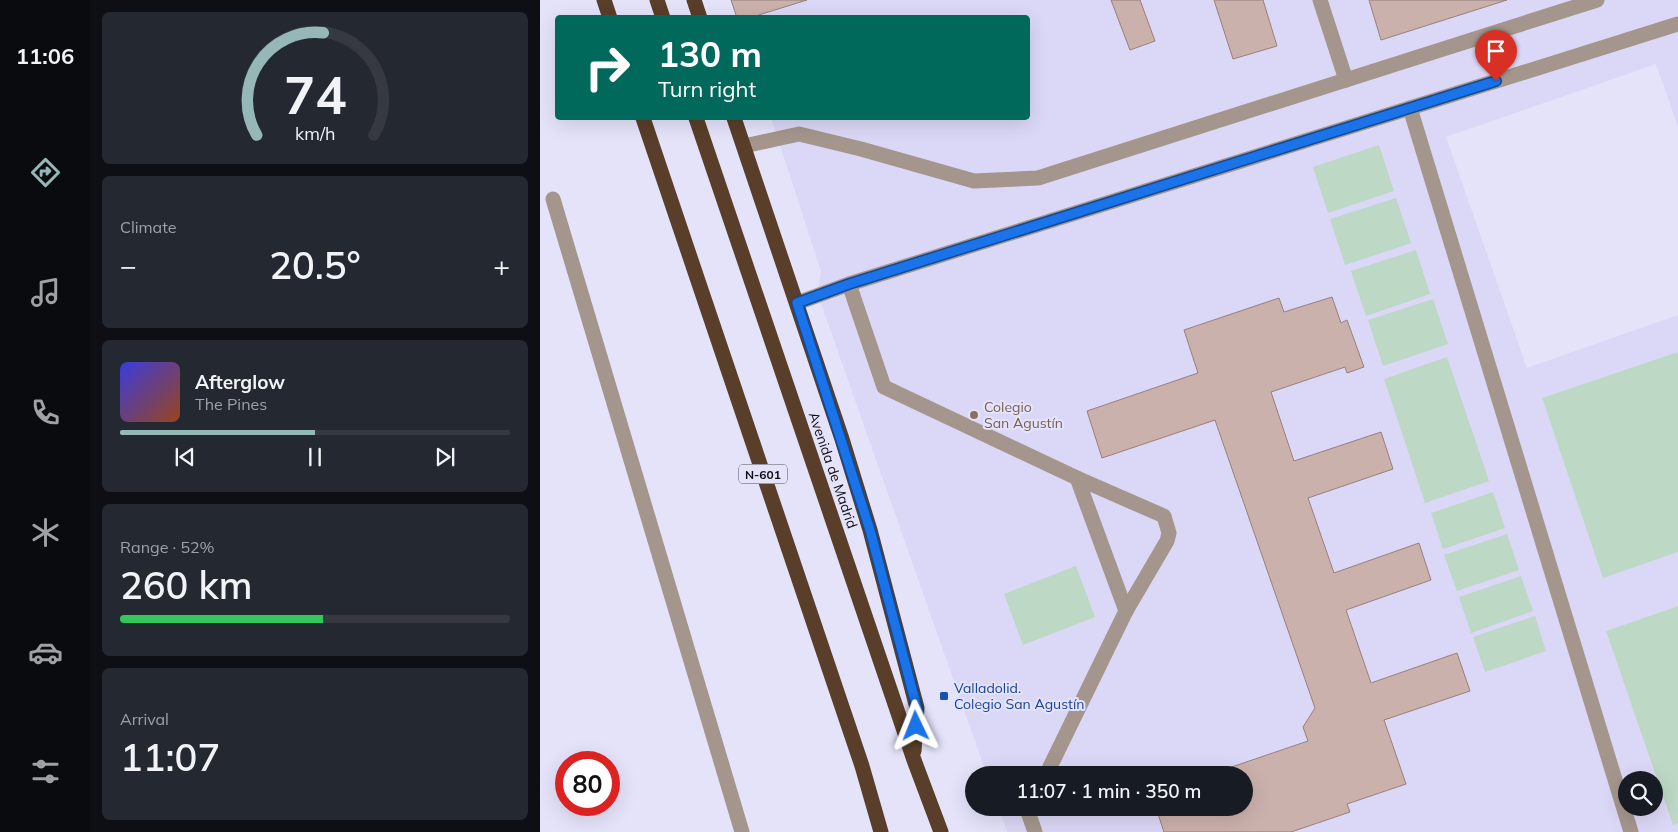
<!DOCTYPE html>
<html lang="en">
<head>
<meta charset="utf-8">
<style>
  :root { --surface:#171b24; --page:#242831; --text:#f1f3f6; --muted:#9ea1a6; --line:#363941; --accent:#95b7b7 }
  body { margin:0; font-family:Mulish,sans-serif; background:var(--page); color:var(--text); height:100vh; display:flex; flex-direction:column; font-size:19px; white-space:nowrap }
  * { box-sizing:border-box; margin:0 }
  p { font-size:16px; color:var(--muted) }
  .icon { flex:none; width:28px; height:28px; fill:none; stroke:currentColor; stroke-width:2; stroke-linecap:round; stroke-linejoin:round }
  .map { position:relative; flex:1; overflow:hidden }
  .details { display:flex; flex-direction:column; gap:12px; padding:12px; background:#0d0f14; width:450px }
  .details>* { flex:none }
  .top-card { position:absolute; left:15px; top:15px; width:475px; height:105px; border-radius:5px; box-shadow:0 5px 20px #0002; background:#00695c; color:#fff; overflow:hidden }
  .controls { position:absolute; left:1078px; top:771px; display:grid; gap:10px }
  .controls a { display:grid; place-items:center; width:45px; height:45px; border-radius:50%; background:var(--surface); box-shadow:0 5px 20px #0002; font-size:25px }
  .speed { position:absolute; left:15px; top:751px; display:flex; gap:10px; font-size:25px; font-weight:700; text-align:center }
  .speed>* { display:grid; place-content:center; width:65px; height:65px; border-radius:50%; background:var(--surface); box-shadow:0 5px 20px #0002; line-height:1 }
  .speed .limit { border:8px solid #d22; background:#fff; color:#111 }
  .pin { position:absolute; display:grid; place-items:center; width:42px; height:42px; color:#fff; margin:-51px -21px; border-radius:50% 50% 50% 0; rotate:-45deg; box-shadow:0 0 5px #0007 }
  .pin .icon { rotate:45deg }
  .me { position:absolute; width:55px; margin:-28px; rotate:358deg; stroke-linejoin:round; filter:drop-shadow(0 0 4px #0008) }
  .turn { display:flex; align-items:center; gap:18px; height:105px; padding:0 20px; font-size:22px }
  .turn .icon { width:65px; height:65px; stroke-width:2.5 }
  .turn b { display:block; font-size:35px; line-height:42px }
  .big { font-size:38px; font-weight:600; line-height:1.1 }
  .details .widget { flex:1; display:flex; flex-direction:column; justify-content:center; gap:8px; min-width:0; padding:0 18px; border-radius:8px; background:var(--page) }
  .details .dial { align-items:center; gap:0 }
  .dial svg { height:130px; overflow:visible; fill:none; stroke:var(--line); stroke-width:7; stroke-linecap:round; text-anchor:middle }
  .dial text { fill:var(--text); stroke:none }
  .song { display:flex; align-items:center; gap:15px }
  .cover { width:60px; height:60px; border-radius:8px; background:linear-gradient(135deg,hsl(240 70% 55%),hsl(20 70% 35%)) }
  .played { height:5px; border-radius:2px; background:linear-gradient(90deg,var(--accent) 50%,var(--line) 50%) }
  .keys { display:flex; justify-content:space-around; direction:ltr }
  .heat { display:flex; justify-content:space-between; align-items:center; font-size:28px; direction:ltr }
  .charge { height:8px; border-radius:4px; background:linear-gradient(90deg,#34c759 52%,var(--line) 0) }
  .trip { position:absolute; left:425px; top:766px; width:288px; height:50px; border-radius:25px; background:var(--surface); box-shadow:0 5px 20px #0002; font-weight:600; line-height:50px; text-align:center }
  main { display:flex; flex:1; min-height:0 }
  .dock { display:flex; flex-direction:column; width:90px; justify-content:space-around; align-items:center; background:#090b0e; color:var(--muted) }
  .dock .icon { width:35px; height:35px }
  .dock .selected { color:var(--accent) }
  .dock b { font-size:22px; color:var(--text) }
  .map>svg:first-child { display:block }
  .built { fill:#dbd7f6; fill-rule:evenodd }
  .green { fill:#bdd8c5 }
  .building { fill:#cbb1ac; stroke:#987f7b }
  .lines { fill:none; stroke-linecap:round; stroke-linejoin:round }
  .minor { stroke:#a4968c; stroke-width:15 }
  .highway { stroke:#593e29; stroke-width:15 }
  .route-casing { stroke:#114b97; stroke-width:12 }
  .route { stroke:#1a73e8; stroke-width:9 }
  .education-dot { fill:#8d6e63; stroke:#e5e3fa; stroke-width:2 }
  .transit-dot { fill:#1a4fb4; stroke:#e5e3fa; stroke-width:2 }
  .labels { text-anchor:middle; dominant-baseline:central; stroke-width:4; stroke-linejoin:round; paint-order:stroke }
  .shield { fill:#e5e3fa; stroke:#4e4c58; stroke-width:1 }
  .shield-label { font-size:12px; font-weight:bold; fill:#0d0b13 }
  .education-label { font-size:14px; fill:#785e54; stroke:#e5e3fa; text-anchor:start }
  .street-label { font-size:14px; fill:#0d0b13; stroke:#e5e3fa }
  .transit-label { font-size:14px; fill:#164399; stroke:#e5e3fa; text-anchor:start }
</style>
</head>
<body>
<main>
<nav class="dock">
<b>11:06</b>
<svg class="icon selected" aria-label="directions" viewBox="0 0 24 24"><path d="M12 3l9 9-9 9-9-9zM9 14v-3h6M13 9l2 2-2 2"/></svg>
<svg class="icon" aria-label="music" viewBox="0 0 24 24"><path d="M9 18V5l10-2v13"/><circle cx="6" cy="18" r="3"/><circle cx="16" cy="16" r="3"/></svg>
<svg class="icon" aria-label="phone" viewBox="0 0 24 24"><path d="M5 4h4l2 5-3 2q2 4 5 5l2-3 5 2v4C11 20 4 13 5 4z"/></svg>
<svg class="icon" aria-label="climate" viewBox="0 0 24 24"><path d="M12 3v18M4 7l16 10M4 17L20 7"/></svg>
<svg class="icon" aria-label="car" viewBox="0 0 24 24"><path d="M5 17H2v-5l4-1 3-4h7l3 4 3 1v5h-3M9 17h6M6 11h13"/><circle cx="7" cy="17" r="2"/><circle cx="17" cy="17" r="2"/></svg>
<svg class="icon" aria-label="filters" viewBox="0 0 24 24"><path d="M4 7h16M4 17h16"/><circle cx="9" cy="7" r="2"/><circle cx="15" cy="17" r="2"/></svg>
</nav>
<section class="details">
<div class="widget dial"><svg viewBox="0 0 100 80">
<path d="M14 69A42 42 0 1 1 86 69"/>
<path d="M14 69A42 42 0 0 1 55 6" stroke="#95b7b7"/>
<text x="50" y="56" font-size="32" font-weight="700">74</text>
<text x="50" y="72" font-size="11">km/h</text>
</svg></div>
<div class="widget"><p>Climate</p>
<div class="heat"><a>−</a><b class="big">20.5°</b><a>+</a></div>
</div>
<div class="widget">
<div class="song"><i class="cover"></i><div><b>Afterglow</b><p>The Pines</p></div></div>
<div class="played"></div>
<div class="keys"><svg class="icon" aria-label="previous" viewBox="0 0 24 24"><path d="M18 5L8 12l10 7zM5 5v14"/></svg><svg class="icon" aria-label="pause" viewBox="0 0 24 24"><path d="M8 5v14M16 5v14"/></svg><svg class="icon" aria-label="next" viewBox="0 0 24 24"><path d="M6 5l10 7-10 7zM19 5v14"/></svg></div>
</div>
<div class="widget"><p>Range · 52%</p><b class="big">260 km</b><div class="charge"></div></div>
<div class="widget"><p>Arrival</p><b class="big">11:07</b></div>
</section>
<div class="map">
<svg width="1138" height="832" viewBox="0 0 1138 832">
  <rect width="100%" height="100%" fill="#e5e3fa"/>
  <g class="built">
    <path d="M191,0h947v127l-22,-63 -210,73 81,231 151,-53v37l-136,46 61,179 75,-25v54l-72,25 67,193 5,-1v9h-387l59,-20 -3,-8 59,-20 -22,-64 73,-66 -86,29 -25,-73 85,-30 -12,-36 -85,29 -63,-181 74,-25h18l-16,-46 -6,2 -9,-26 -48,15 -5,-14 -95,32 14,43 -111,38 15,47 113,-38 100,288 -12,19 5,14 -100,34h-221l-169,-480 3,-24 -50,-153h257v-100l-291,-1zM1086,780h28v28h-28z"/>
    <path d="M459,808h157l8,24h-157z"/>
  </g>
  <g class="green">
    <path d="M839,145l15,46 -66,22 -15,-46z"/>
    <path d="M856,198l15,45 -66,22 -15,-46z"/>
    <path d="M876,250l14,44 -64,22 -15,-45z"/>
    <path d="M893,299l15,45 -65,22 -15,-46z"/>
    <path d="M1138,352v200l-75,26 -61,-180z"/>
    <path d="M907,357l42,124 -64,22 -41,-124z"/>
    <path d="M953,492l12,36 -62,21 -12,-36z"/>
    <path d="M967,534l12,36 -62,21 -13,-36z"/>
    <path d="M536,566l19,51 -72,28 -19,-51z"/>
    <path d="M981,576l12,35 -62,22 -12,-36z"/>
    <path d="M1138,606v217l-5,2 -67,-194z"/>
    <path d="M995,616l11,35 -61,21 -12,-35z"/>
  </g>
  <g class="building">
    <path d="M191,0h76l-58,18h-12z"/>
    <path d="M571,0h29l15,41 -25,9z"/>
    <path d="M674,0h49l14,46 -44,13z"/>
    <path d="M829,0h138l-126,40z"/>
    <path d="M792,297l9,26 6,-3 17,47 -17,6 -2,-6 -74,25 23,69 87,-29 12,37 -85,29 26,75 85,-30 12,37 -85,30 25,73 86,-30 13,38 -86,29 22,64 -59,20 3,8 -59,20h-127l-8,-24h88v-33h-36l100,-34 -5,-14 12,-19 -100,-288 -113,38 -15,-47 111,-38 -14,-43 95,-32 5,14z"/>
  </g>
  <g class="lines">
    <g class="minor">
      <path d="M780,0l26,80"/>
      <path d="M870,108l221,724"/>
      <path d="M204,146l55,-12 62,15 113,32 64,-3 559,-178"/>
      <path d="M13,199l189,633"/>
      <path d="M309,284l35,103 193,91 87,38 5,17 -2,8 -41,70"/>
      <path d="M257,303l52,-19 829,-260"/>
      <path d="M506,775l80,-164 -49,-133"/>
      <path d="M490,808l-2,4 7,20"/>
    </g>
    <g class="highway">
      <path d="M64,0l6,18"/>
      <path d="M117,0l6,18"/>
      <path d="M154,0l6,18"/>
      <path d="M103,118l219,648 19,66"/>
      <path d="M156,118l218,642 27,72"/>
      <path d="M194,118l108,321 28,91 47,178 -3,43"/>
    </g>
  </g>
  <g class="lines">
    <g class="route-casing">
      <path id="route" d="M376,726l1,-18 -47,-178 -73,-227 52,-19 647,-203"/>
    </g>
    <use href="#route" class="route"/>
  </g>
  <circle class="education-dot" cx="434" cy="415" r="5"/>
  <rect class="transit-dot" x="399" y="691" width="10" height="10" rx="2.5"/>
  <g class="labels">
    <rect class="shield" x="199" y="464.5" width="48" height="19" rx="4"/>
    <g class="shield-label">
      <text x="223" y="474">N-601</text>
    </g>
    <g class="education-label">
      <text x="444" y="407">Colegio<tspan x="444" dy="16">San Agustín</tspan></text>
    </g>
    <g class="street-label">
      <text transform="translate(293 470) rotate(71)">Avenida de Madrid</text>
    </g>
    <g class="transit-label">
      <text x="414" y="688">Valladolid.<tspan x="414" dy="16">Colegio San Agustín</tspan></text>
    </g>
  </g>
</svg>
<div class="controls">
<a><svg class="icon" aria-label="search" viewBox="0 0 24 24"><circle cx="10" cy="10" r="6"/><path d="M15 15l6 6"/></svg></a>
</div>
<div class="speed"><div class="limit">80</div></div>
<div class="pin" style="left:956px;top:81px;background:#d93025"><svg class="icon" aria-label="arrive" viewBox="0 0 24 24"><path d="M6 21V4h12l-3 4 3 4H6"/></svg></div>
<svg class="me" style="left:376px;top:726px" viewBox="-20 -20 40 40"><path d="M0-17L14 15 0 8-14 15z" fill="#1a73e8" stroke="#fff" stroke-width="4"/></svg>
<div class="trip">11:07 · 1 min · 350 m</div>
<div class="top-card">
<div class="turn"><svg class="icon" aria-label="right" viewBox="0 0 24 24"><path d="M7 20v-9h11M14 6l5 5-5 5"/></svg><div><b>130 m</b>Turn right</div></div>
</div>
</div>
</main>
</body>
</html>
